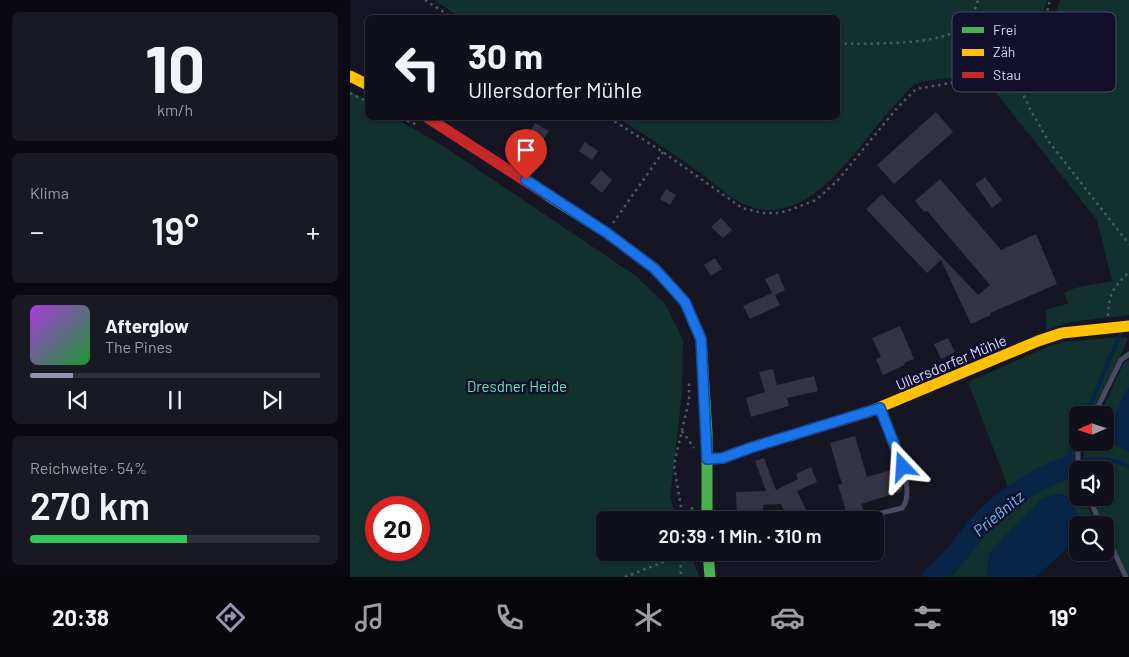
<!DOCTYPE html>
<html lang="de">
<head>
<meta charset="utf-8">
<style>
  :root { --surface:#10101b; --page:#191924; --text:#f1f3f6; --muted:#9c9da3; --line:#30303a; --accent:#9493b2 }
  body { margin:0; font-family:Barlow,sans-serif; background:var(--page); color:var(--text); height:100vh; display:flex; flex-direction:column; font-size:19px; white-space:nowrap }
  * { box-sizing:border-box; margin:0 }
  p { font-size:16px; color:var(--muted) }
  .icon { flex:none; width:28px; height:28px; fill:none; stroke:currentColor; stroke-width:2; stroke-linecap:round; stroke-linejoin:round }
  .map { position:relative; flex:1; overflow:hidden }
  .panel { display:flex; flex-direction:column; gap:12px; padding:12px; background:#09090f; width:350px }
  .panel>* { flex:none }
  .top-card { position:absolute; left:15px; top:15px; width:475px; height:105px; border-radius:8px; box-shadow:0 1px 4px #0004,0 0 0 1px var(--line); background:#10101b; color:var(--text); overflow:hidden }
  .needle { width:32px; rotate:267deg }
  .controls { position:absolute; left:719px; top:406px; display:grid; gap:10px }
  .controls a { display:grid; place-items:center; width:45px; height:45px; border-radius:8px; background:var(--surface); box-shadow:0 1px 4px #0004,0 0 0 1px var(--line); font-size:25px }
  .speed { position:absolute; left:15px; top:496px; display:flex; gap:10px; font-size:25px; font-weight:700; text-align:center }
  .speed>* { display:grid; place-content:center; width:65px; height:65px; border-radius:50%; background:var(--surface); box-shadow:0 1px 4px #0004,0 0 0 1px var(--line); line-height:1 }
  .speed .limit { border:8px solid #d22; background:#fff; color:#111 }
  .pin { position:absolute; display:grid; place-items:center; width:42px; height:42px; color:#fff; margin:-51px -21px; border-radius:50% 50% 50% 0; rotate:-45deg; box-shadow:0 0 5px #0007 }
  .pin .icon { rotate:45deg }
  .me { position:absolute; width:55px; margin:-28px; rotate:340deg; stroke-linejoin:round; filter:drop-shadow(0 0 4px #0008) }
  .turn { display:flex; align-items:center; gap:18px; height:105px; padding:0 20px; font-size:22px }
  .turn .icon { width:65px; height:65px; stroke-width:2.5 }
  .turn b { display:block; font-size:35px; line-height:42px }
  .big { font-size:38px; font-weight:600; line-height:1.1 }
  .panel .widget { flex:1; display:flex; flex-direction:column; justify-content:center; gap:8px; min-width:0; padding:0 18px; border-radius:8px; background:var(--page) }
  .panel .dial { align-items:center; gap:0 }
  .dial b { font-size:65px; line-height:1 }
  .song { display:flex; align-items:center; gap:15px }
  .cover { width:60px; height:60px; border-radius:8px; background:linear-gradient(135deg,hsl(280 70% 55%),hsl(130 70% 35%)) }
  .played { height:5px; border-radius:2px; background:linear-gradient(90deg,var(--accent) 15%,var(--line) 15%) }
  .keys { display:flex; justify-content:space-around; direction:ltr }
  .heat { display:flex; justify-content:space-between; align-items:center; font-size:28px; direction:ltr }
  .charge { height:8px; border-radius:4px; background:linear-gradient(90deg,#34c759 54%,var(--line) 0) }
  .trip { position:absolute; left:246px; top:511px; width:288px; height:50px; border-radius:8px; background:var(--surface); box-shadow:0 1px 4px #0004,0 0 0 1px var(--line); font-weight:600; line-height:50px; text-align:center }
  .tabs { display:flex; height:80px; justify-content:space-around; align-items:center; background:#06060b; color:var(--muted) }
  .tabs .icon { width:35px; height:35px }
  .tabs .on { color:var(--accent) }
  .tabs b { font-size:22px; color:var(--text) }
  main { display:flex; flex:1; min-height:0 }
  .map>svg:first-child { display:block }
  .green { fill:#12302e; fill-rule:evenodd }
  .water { fill:#082447 }
  .lines { fill:none; stroke-linecap:round; stroke-linejoin:round }
  .stream { stroke:#082447; stroke-width:4 }
  .river { stroke:#082447; stroke-width:22 }
  .building { fill:#343346 }
  .path { stroke:#495c6b; stroke-width:2.5; stroke-dasharray:2.5 4; stroke-linecap:butt }
  .lane { stroke:#494b65; stroke-width:5 }
  .fast { stroke:#4caf50; stroke-width:11 }
  .slow { stroke:#ffc107; stroke-width:11 }
  .jam { stroke:#c62828; stroke-width:11 }
  .route-casing { stroke:#114b97; stroke-width:12 }
  .route { stroke:#1a73e8; stroke-width:9 }
  .labels { text-anchor:middle; dominant-baseline:central; stroke-width:5; stroke-linejoin:round; paint-order:stroke }
  .street-label { font-size:15px; fill:#d8d7ff; stroke:#110f2a }
  .park-label { font-size:15px; fill:#5be7b8; stroke:#110f2a }
  .water-label { font-size:16px; font-style:italic; fill:#65c6ff; stroke:#110f2a }
  .key { fill:#110f2a; stroke:#4d4b6a; stroke-width:1 }
  .key-label { font-size:14px; fill:#d8d7ff }
</style>
</head>
<body>
<main>
<section class="panel">
<div class="widget dial"><b>10</b><p>km/h</p></div>
<div class="widget"><p>Klima</p>
<div class="heat"><a>−</a><b class="big">19°</b><a>+</a></div>
</div>
<div class="widget">
<div class="song"><i class="cover"></i><div><b>Afterglow</b><p>The Pines</p></div></div>
<div class="played"></div>
<div class="keys"><svg class="icon" aria-label="previous" viewBox="0 0 24 24"><path d="M18 5L8 12l10 7zM5 5v14"/></svg><svg class="icon" aria-label="pause" viewBox="0 0 24 24"><path d="M8 5v14M16 5v14"/></svg><svg class="icon" aria-label="next" viewBox="0 0 24 24"><path d="M6 5l10 7-10 7zM19 5v14"/></svg></div>
</div>
<div class="widget"><p>Reichweite · 54%</p><b class="big">270 km</b><div class="charge"></div></div>
</section>
<div class="map">
<svg width="779" height="577" viewBox="0 0 779 577">
  <rect width="100%" height="100%" fill="#161524"/>
  <g class="green">
    <path d="M84,0h613c-6,18 -12,50 -26,63 -17,18 -78,12 -103,20 -7,2 -14,12 -19,18 -35,34 -74,109 -130,109 -9,0 -19,-3 -26,-6 -14,-7 -30,-22 -43,-31 -27,-20 -55,-38 -82,-55h220v-100h-377z"/>
    <path d="M710,0h69v315l-58,7 -25,8v-20l22,-7 -4,-10 11,-5 37,-7 -15,-61 -108,-136 38,-7 13,-18z"/>
    <path d="M0,91l17,10 1,17h27l45,26 196,132 30,29 17,35 -1,53 -12,105 8,22h-73v32l85,1 9,24h-349zM26,508h43v42h-43z"/>
    <path d="M774,337l4,2 -35,76h-15v27l3,1 -5,22 2,33h6l12,27h-16l-10,-28 -12,-3 -16,5 -52,53 -4,25h-50l77,-77 -45,-118 79,-35 15,-5z"/>
    <path d="M779,360v28l-4,5 -20,46 24,13v125l-39,-79h15v-28h-24l4,-22 2,-5 18,-1v-27h-5l23,-51z"/>
  </g>
  <g class="water">
    <path d="M779,388v64l-24,-13 20,-46z"/>
    <path d="M708,494l12,4 10,27h-2l-1,14 -41,38h-50l4,-25 52,-53z"/>
  </g>
  <g class="lines">
    <g class="stream">
      <path d="M736,415l36,-85"/>
      <path d="M735,460c17,-1 29,-2 44,7"/>
      <path d="M720,498v-46l8,-17"/>
      <path d="M592,571l3,6"/>
    </g>
    <path class="river" d="M583,577c19,-14 32,-35 47,-52 24,-27 58,-47 91,-59"/>
  </g>
  <g class="building">
    <path d="M586,112l17,20 -59,52 -17,-19z"/>
    <path d="M185,123l14,8 -6,9 -13,-8z"/>
    <path d="M235,142l13,9 -6,9 -13,-9z"/>
    <path d="M251,170l11,10 -10,13 -12,-10z"/>
    <path d="M635,177l17,23 -10,8 -17,-24z"/>
    <path d="M590,179l61,71 35,-16 21,50 -67,29 1,2 -20,9 -30,-64 -14,13 -61,-64 16,-15 96,101 12,-10 -63,-74 -3,1 -9,-11z"/>
    <path d="M316,189l10,6 -6,10 -10,-6z"/>
    <path d="M371,218l11,12 -9,8 -12,-11z"/>
    <path d="M365,258l7,11 -11,7 -7,-11z"/>
    <path d="M428,273l7,17 -10,5 5,10 -30,14 -7,-13 29,-13 -7,-14z"/>
    <path d="M550,326l14,33 -10,4 1,2 -22,10 -7,-16 5,-2 -9,-19z"/>
    <path d="M598,338l7,14 -14,7 -7,-15z"/>
    <path d="M423,369l4,16 37,-9 4,15 -31,7 2,8 -38,11 -5,-19 19,-6 -6,-20z"/>
    <path d="M505,436l12,41 31,-9 4,20v3l-41,13 7,16h-19l-11,-35 4,-1 -12,-41z"/>
    <path d="M414,458l12,32 22,-11 -2,-5 15,-7 6,15 -20,9 14,29h-23l-7,-16 -18,1 1,15h-27l-1,-28 30,-1 -11,-30z"/>
  </g>
  <g class="lines">
    <g class="path">
      <path d="M75,0l28,18"/>
      <path d="M488,44c31,-1 107,3 128,-20 7,-7 9,-15 12,-24"/>
      <path d="M663,72l18,39 18,31 80,102"/>
      <path d="M0,93l18,9"/>
      <path d="M51,118l16,7"/>
      <path d="M259,118l54,34 79,56 21,5h14l10,-2 29,-11 22,-20 59,-72 19,-19 103,-18c19,-17 25,-48 31,-71"/>
      <path d="M263,223l50,-71"/>
      <path d="M758,316c1,-23 5,-28 21,-44"/>
      <path d="M332,431l12,17"/>
      <path d="M333,520l-9,-55 15,-65v-20"/>
      <path d="M334,520l9,-13"/>
      <path d="M330,552l1,25"/>
      <path d="M275,577l54,-21"/>
    </g>
    <g class="lane">
      <path d="M744,415l27,-55 8,-6"/>
      <path d="M728,470v-18l4,-10"/>
      <path d="M739,498l12,27"/>
      <path d="M523,515l29,-7c17,-19 -14,-79 -22,-99"/>
      <path d="M755,533l21,44"/>
    </g>
    <g class="fast">
      <path d="M197,195l60,38 48,36 30,33 16,37 6,94v87"/>
      <path d="M358,552l2,25"/>
    </g>
    <g class="slow">
      <path d="M0,76l18,9"/>
      <path d="M516,413l172,-72 24,-8 67,-7"/>
    </g>
    <g class="jam">
      <path d="M78,118l119,77"/>
      <path d="M357,459l16,-1 27,-10 116,-35"/>
    </g>
  </g>
  <g class="lines">
    <g class="route-casing">
      <path id="route" d="M176,180l81,53 48,36 30,33 16,37 6,120 16,-1 27,-10 130,-40 23,59"/>
    </g>
    <use href="#route" class="route"/>
  </g>
  <g class="labels">
    <g class="street-label">
      <text transform="translate(601 362) rotate(-23)">Ullersdorfer Mühle</text>
    </g>
    <g class="park-label">
      <text x="167" y="386">Dresdner Heide</text>
    </g>
    <g class="water-label">
      <text transform="translate(648 513) rotate(-40)">Prießnitz</text>
    </g>
  </g>
  <rect x="602" y="12" width="164" height="80" rx="8" class="key"/>
  <rect x="612" y="27" width="22" height="6" fill="#4caf50"/>
  <rect x="612" y="49" width="22" height="7" fill="#ffc107"/>
  <rect x="612" y="72" width="22" height="6" fill="#c62828"/>
  <g class="key-label">
    <text x="643" y="35">Frei</text>
    <text x="643" y="57">Zäh</text>
    <text x="643" y="80">Stau</text>
  </g>
</svg>
<div class="controls">
<a><svg class="needle" viewBox="-14 -14 28 28"><path d="M0-13l5 13h-10z" fill="#e53935"/><path d="M0 13l5-13h-10z" fill="#9c9da3"/></svg></a>
<a><svg class="icon" aria-label="sound" viewBox="0 0 24 24"><path d="M4 9h4l5-4v14l-5-4H4zM17 9q2 3 0 6"/></svg></a>
<a><svg class="icon" aria-label="search" viewBox="0 0 24 24"><circle cx="10" cy="10" r="6"/><path d="M15 15l6 6"/></svg></a>
</div>
<div class="speed"><div class="limit">20</div></div>
<div class="pin" style="left:176px;top:180px;background:#d93025"><svg class="icon" aria-label="arrive" viewBox="0 0 24 24"><path d="M6 21V4h12l-3 4 3 4H6"/></svg></div>
<svg class="me" style="left:553px;top:467px" viewBox="-20 -20 40 40"><path d="M0-17L14 15 0 8-14 15z" fill="#1a73e8" stroke="#fff" stroke-width="4"/></svg>
<div class="trip">20:39 · 1 Min. · 310 m</div>
<div class="top-card">
<div class="turn"><svg class="icon" aria-label="left" viewBox="0 0 24 24"><path d="M17 20v-9H6M10 6l-5 5 5 5"/></svg><div><b>30 m</b>Ullersdorfer Mühle</div></div>
</div>
</div>
</main>
<nav class="tabs">
<b>20:38</b>
<svg class="icon on" aria-label="directions" viewBox="0 0 24 24"><path d="M12 3l9 9-9 9-9-9zM9 14v-3h6M13 9l2 2-2 2"/></svg>
<svg class="icon" aria-label="music" viewBox="0 0 24 24"><path d="M9 18V5l10-2v13"/><circle cx="6" cy="18" r="3"/><circle cx="16" cy="16" r="3"/></svg>
<svg class="icon" aria-label="phone" viewBox="0 0 24 24"><path d="M5 4h4l2 5-3 2q2 4 5 5l2-3 5 2v4C11 20 4 13 5 4z"/></svg>
<svg class="icon" aria-label="climate" viewBox="0 0 24 24"><path d="M12 3v18M4 7l16 10M4 17L20 7"/></svg>
<svg class="icon" aria-label="car" viewBox="0 0 24 24"><path d="M5 17H2v-5l4-1 3-4h7l3 4 3 1v5h-3M9 17h6M6 11h13"/><circle cx="7" cy="17" r="2"/><circle cx="17" cy="17" r="2"/></svg>
<svg class="icon" aria-label="filters" viewBox="0 0 24 24"><path d="M4 7h16M4 17h16"/><circle cx="9" cy="7" r="2"/><circle cx="15" cy="17" r="2"/></svg>
<b>19°</b>
</nav>
</body>
</html>
